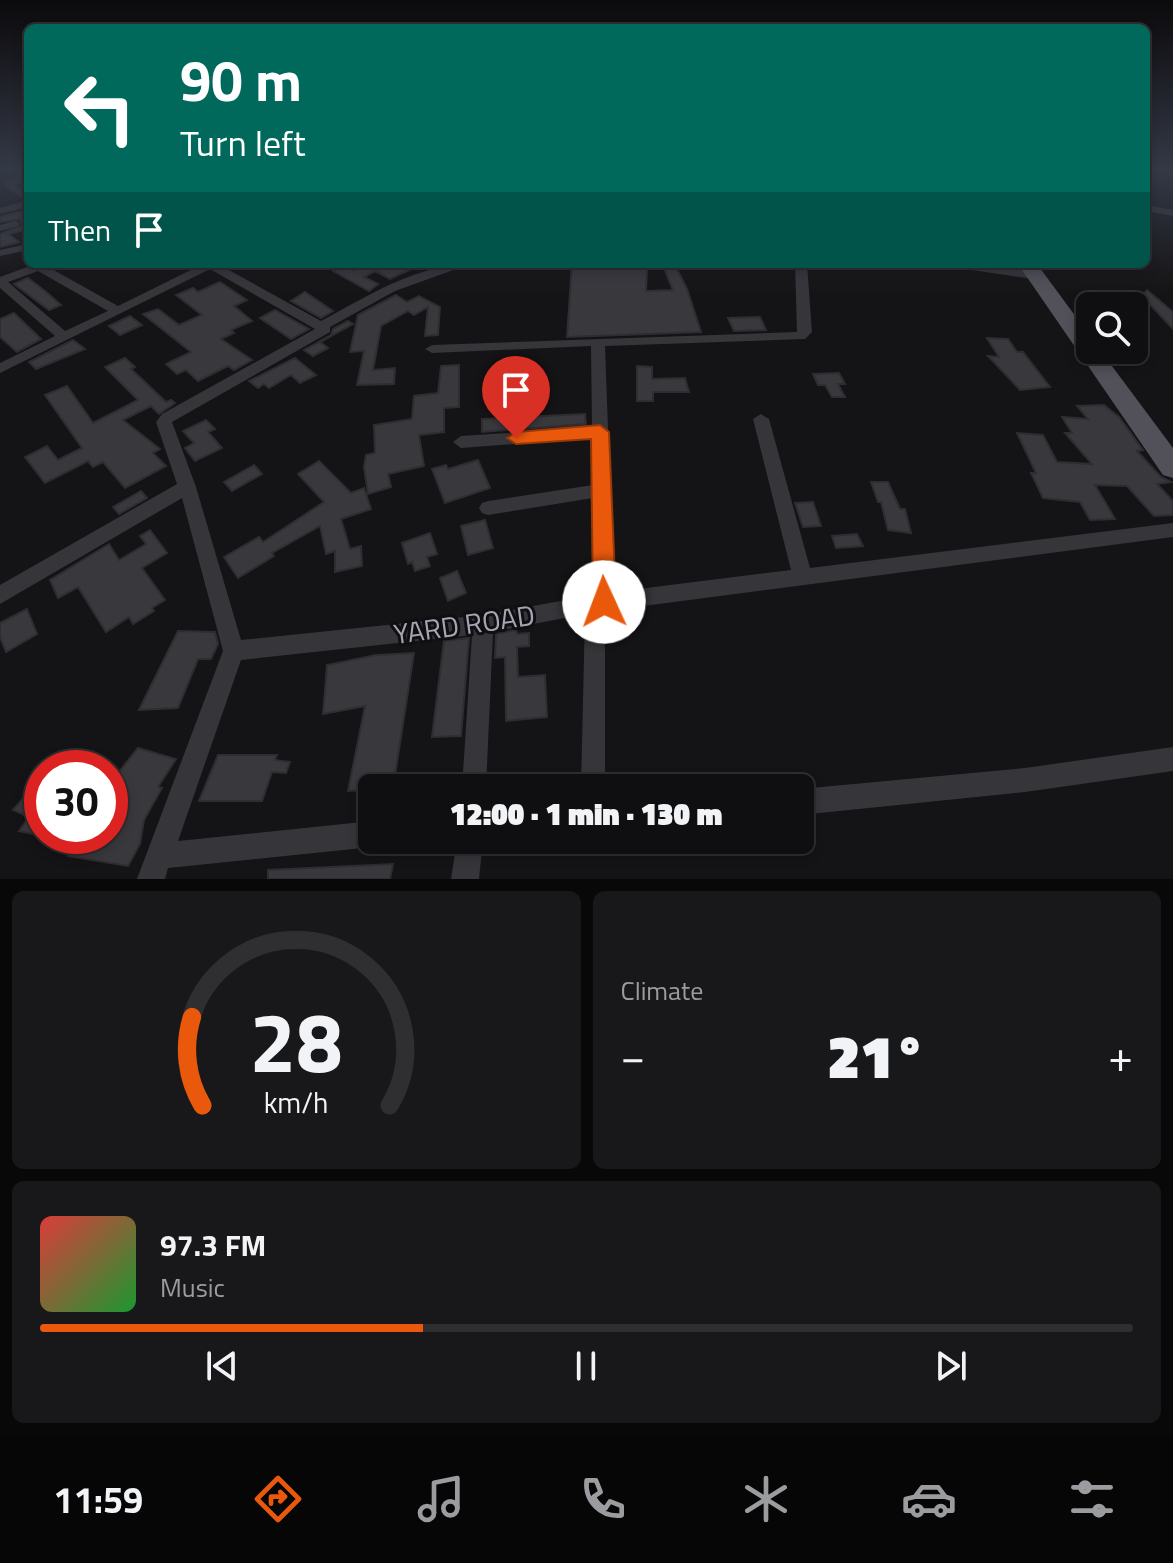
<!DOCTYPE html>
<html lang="en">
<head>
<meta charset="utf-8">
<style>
  :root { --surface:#0f0e10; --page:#181719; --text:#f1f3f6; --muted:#9b9c9f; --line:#2f2e30; --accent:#ea580c }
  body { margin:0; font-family:"Titillium Web",sans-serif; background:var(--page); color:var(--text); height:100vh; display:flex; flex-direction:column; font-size:30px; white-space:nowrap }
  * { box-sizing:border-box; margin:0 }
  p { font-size:26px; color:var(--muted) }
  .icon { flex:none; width:44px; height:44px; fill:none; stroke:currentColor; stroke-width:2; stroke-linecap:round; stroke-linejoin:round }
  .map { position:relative; height:879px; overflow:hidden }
  .sheet { display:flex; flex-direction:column; gap:12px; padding:12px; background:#080809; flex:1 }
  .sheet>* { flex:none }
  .top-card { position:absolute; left:24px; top:24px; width:1126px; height:244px; border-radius:12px; box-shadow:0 4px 12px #0003,0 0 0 2px var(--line); background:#00695c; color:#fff; overflow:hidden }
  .buttons { position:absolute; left:1076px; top:292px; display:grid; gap:16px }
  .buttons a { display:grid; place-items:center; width:72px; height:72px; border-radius:12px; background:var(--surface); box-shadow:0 4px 12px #0003,0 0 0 2px var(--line); font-size:40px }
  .speed { position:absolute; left:24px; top:750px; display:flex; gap:16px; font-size:40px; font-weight:700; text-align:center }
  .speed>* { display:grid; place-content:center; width:104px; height:104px; border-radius:50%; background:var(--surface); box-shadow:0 4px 12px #0003,0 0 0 2px var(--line); line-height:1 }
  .speed .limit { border:12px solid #d22; background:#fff; color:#111 }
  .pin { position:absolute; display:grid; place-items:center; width:68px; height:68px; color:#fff; margin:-82px -34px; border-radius:50% 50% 50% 0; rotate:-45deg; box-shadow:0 0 8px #0007 }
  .pin .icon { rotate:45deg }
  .me { position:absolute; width:88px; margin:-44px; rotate:358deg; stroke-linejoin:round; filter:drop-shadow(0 0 6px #0008) }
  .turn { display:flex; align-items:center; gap:28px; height:168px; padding:0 24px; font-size:36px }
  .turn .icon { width:104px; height:104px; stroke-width:2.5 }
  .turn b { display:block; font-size:56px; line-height:68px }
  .then { display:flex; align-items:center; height:76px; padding:0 24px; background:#0003; gap:16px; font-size:30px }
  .big { font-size:60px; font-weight:800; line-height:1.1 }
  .sheet .tile { flex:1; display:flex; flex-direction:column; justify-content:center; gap:12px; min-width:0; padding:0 28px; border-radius:12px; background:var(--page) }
  .sheet .dial { align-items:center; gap:0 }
  .dial svg { height:208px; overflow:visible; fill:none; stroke:var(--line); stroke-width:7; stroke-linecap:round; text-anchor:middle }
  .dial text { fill:var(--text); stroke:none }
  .song { display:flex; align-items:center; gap:24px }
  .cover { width:96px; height:96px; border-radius:12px; background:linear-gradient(135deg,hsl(0 70% 55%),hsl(130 70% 35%)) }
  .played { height:8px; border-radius:4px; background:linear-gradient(90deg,var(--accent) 35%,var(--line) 35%) }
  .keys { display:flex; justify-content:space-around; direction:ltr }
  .heat { display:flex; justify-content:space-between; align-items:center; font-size:44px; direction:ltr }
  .sheet .tiles { flex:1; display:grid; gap:12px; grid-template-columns:1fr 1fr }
  .tile:last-child { grid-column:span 2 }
  .trip { position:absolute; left:358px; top:774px; width:456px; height:80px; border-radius:12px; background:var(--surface); box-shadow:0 4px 12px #0003,0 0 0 2px var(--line); font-weight:800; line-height:80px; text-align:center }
  .menu { display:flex; height:128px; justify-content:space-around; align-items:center; background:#060606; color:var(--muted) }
  .menu .icon { width:56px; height:56px }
  .menu .current { color:var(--accent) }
  .menu b { font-size:36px; color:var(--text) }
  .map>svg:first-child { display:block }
  .building { fill:#39383d; stroke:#2f2d31; stroke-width:2 }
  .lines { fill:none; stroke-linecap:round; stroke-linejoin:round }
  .street { fill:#36353a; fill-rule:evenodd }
  .primary { fill:#525159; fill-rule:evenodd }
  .route { fill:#ea580c; stroke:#983908; stroke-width:2 }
  .labels { text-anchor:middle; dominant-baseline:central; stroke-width:6; stroke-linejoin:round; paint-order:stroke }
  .near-street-label { font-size:28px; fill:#a6a5b5; stroke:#0f0e10 }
</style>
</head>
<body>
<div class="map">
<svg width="1173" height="879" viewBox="0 0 1173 879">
  <rect width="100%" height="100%" fill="#141315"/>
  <g class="building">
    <path d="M23,211l5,4v14l-20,5 11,8 -19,5v-13l22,-8 -2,-7 -20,3v-5z"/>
    <path d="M362,264h60l-32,15 -15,-8 -11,6 14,7 -9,7 -36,-20 12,-5 8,4 12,-4z"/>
    <path d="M572,264l75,4 -1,23 27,-1 -9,-22 12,-1 11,22 14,43 -134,5z"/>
    <path d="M28,278l17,13 16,14 -12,5 -35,-26z"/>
    <path d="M220,282l27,18 -13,6 18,15 -21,9 3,3 -13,6 31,21 -18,10 -6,-4 -30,15 -12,-11 -9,4 -11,-10 25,-12 -48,-38 15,-5 21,16 23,-10 -26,-20 17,-7 5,4z"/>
    <path d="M1147,290l26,22v17l-31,-33z"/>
    <path d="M305,292l28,19 -12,7 -30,-17z"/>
    <path d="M396,295l11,7 12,-6 21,11 -2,28 -13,1 3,-29 -14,8 -6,-4 -27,15 -8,44 22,-2 -1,16 -37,1 7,-34 -14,1 8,-37z"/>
    <path d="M275,310l34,19 -18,10 -31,-21z"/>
    <path d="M14,313l27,26 -24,13 -17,-15v-18z"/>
    <path d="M130,316l12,9 -22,10 -11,-9z"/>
    <path d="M760,317l6,13 -32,1 -6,-13z"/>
    <path d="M348,321l5,3 -33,18 8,6 -15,8 -9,-6 27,-15 2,-6z"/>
    <path d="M987,338l21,1 9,13h6l27,35 -30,3 -32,-34 11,1z"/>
    <path d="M73,340l12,9 -49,20 -7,-7z"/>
    <path d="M125,358l10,9 -4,2 35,33 5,-2 4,3 -16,11 -8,-8 -28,14 37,29 -7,4 13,13 -41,22 -22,-26 -10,5 -5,-6 -43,22 -20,-26 22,-11 11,14 24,-12 -37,-53 22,-9 26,37 45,-23 -33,-33z"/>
    <path d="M295,358l21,17 -16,8 -9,-8 -22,13 -5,-4 -6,4 -9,-7z"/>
    <path d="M459,365v42l-15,1v24l-25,3 5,31 -36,8 3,13 -23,7 -4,-27 2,-12 9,-2 -1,-28 38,-6 2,-23 24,-3 3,-27z"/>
    <path d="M637,366l15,1v12l33,-1 4,14h-36v9h-16z"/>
    <path d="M839,373l6,11h-7l7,13h-13l-7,-12h-7l-5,-11z"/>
    <path d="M1104,405l15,12 24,33 -6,1 24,26 10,5 -14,2 16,17v14l-19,1 -27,-30 -32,-1 20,34 -25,1 -10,-18 -37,-4 -12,-25h5l-19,-40 26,2 14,27 35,2 -27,-31h7l-10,-16 26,2 -11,-13z"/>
    <path d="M585,414l1,10 -104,8v-13z"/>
    <path d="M206,420l9,9 -7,3 14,16 -27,13 -10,-13 9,-5 -11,-12z"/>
    <path d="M478,460l12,28 -45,15 -13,-34 14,-4 2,4z"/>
    <path d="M319,461l32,32 13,-5 7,21 -30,10 9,30 11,-3 1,20 -27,6v-21l-9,3 -6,-28 -48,27 2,3 -36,22 -14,-21 35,-20 4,5 61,-40 -26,-28z"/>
    <path d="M254,465l8,9 -30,17 -8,-9z"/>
    <path d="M871,482h17l12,27h5l6,24 -23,-3 -7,-28h-3z"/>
    <path d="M141,491l6,7 -28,16 -6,-7z"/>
    <path d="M813,502l8,24 -18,1 -8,-24z"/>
    <path d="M485,520l8,28 -25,7 -7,-29z"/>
    <path d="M150,530l17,23 -25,15 23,32 -13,8 2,3 -21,13 -4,-7 -23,15 -28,-45 -20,11 -8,-18 59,-36 10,16 27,-16 -6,-8z"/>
    <path d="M430,533l7,21 -10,3 3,9 -15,5 -3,-9 -4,2 -6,-21z"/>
    <path d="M857,534l6,12 -27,2 -4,-12z"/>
    <path d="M457,571l9,22 -18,8 -8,-23z"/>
    <path d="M27,609l10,25 -31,18 -6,-15v-14z"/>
    <path d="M516,630l1,4 12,-1v13l-12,1 1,30 27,-2 2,42 -41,4 -1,-64 -10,1 1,-24z"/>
    <path d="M178,631l37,1 3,12 -7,15h-13l-20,49 -39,2z"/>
    <path d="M469,638l-8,98 -29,1 12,-96z"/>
    <path d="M414,653l-21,135 -45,3 17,-85 -42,8 4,-49 49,-10z"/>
    <path d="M138,748l38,11 -18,28 4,1 -18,32 -4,24 -12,22 -60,-10 12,-20h30v-53z"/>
    <path d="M218,755h59l-2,5 15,2 -4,11 -14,-1 -10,29h-63z"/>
    <path d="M42,777v52l-4,6 -19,-4 10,-14 -16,-7z"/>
    <path d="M393,864l-3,15h-122v-9z"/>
  </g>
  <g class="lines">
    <g class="street">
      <path d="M28,175v6l-13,4 13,9v13l-28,7v-6l26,-7 -21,-15v-4z"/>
      <path d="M1146,205l27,5v6l-27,-5z"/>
      <path d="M15,221l4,1v4l-19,5v-6z"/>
      <path d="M28,244v6l-28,6v-6z"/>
      <path d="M28,264h15l75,42 85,-42h15l103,57c45,-24 96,-57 149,-57l-75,27 -65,36v5l-158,90 24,65 45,153 242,-25 111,-20 -1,-97 -105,17 -6,-2 -3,-5 3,-5 6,-2 105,-16 -1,-47 -131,10 -8,-6 8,-6 131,-9 -1,-81 -159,7 -7,-4 7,-4 365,-13 -2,-68h12l5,68 -7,7 -200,7 9,246 177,-22 -38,-151 8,-5 8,5 41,149 363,-45v14l-568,74v177h-24l4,-174 -92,18 -7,156h-24l10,-153 -231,25 -63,181 194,-20v19h10l-1,3 -9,4 -204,21 -3,11h-28l86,-228 -41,-153 -182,106v-19l177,-101 -21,-62 6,-8 153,-85 -105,-60 -210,104v-10l55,-27 -55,-48v-11l30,-11zM38,271l70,40 -43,20 -57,-49z"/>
      <path d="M945,264h32l57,7 6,4 -6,4 -83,-12z"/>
      <path d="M1173,747v24l-148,21 -225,23v-26l225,-21z"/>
      <path d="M457,840h26l-4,39h-28z"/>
    </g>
    <path class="primary" d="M1018,264h19l53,72v14h10l73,98v30l-10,-3z"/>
  </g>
  <linearGradient id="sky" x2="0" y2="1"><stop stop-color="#0b0a0c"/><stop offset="0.58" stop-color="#343946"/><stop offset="1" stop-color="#343946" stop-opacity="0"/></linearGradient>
  <rect width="1173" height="294" fill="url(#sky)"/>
  <path class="route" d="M600,425l9,7 7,170 -4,7 -8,3 -8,-3 -3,-7 -2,-163 -75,5 -9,-6 9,-6z"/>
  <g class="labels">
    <g class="near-street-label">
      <text transform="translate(464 624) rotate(-8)">YARD ROAD</text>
    </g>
  </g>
</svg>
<div class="buttons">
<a><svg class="icon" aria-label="search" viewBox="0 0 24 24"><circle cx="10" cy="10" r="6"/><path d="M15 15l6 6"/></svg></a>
</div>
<div class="speed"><div class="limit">30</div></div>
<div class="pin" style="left:516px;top:438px;background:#d93025"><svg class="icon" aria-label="arrive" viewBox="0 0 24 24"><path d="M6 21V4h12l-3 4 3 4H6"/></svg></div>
<svg class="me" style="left:604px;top:602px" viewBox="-20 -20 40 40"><circle r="19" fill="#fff"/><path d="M0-13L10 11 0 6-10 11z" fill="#ea580c"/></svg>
<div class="trip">12:00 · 1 min · 130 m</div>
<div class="top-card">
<div class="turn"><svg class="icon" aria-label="left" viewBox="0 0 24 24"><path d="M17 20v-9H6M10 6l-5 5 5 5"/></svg><div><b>90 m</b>Turn left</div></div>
<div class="then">Then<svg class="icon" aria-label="arrive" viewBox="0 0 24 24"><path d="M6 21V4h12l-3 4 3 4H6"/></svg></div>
</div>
</div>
<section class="sheet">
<div class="tiles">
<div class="tile dial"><svg viewBox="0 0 100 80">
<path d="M14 69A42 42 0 1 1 86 69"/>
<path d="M14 69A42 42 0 0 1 10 35" stroke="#ea580c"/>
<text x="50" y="56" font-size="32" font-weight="700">28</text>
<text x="50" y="72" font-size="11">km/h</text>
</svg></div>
<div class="tile"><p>Climate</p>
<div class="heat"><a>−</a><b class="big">21°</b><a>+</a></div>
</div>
<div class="tile">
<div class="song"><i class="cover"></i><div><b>97.3 FM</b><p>Music</p></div></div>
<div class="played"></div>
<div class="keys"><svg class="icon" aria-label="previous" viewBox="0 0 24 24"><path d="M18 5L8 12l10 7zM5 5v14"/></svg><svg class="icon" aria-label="pause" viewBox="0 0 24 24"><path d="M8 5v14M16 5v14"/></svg><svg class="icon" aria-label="next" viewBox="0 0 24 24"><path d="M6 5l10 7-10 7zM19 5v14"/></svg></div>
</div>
</div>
</section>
<nav class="menu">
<b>11:59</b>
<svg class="icon current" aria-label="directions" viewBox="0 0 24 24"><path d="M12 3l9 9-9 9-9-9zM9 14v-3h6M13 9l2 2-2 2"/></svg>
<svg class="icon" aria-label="music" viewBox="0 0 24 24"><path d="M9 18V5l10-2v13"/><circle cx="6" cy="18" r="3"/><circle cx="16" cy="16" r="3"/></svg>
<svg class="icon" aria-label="phone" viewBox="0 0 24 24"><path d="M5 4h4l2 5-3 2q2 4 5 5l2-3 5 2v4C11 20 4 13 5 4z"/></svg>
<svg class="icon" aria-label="climate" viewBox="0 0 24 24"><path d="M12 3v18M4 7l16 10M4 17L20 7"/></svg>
<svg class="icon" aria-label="car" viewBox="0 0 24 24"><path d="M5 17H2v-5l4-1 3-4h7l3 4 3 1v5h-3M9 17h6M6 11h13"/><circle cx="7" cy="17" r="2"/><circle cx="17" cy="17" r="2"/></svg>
<svg class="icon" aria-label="filters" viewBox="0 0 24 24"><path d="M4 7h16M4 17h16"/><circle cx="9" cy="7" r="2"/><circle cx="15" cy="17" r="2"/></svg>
</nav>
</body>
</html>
